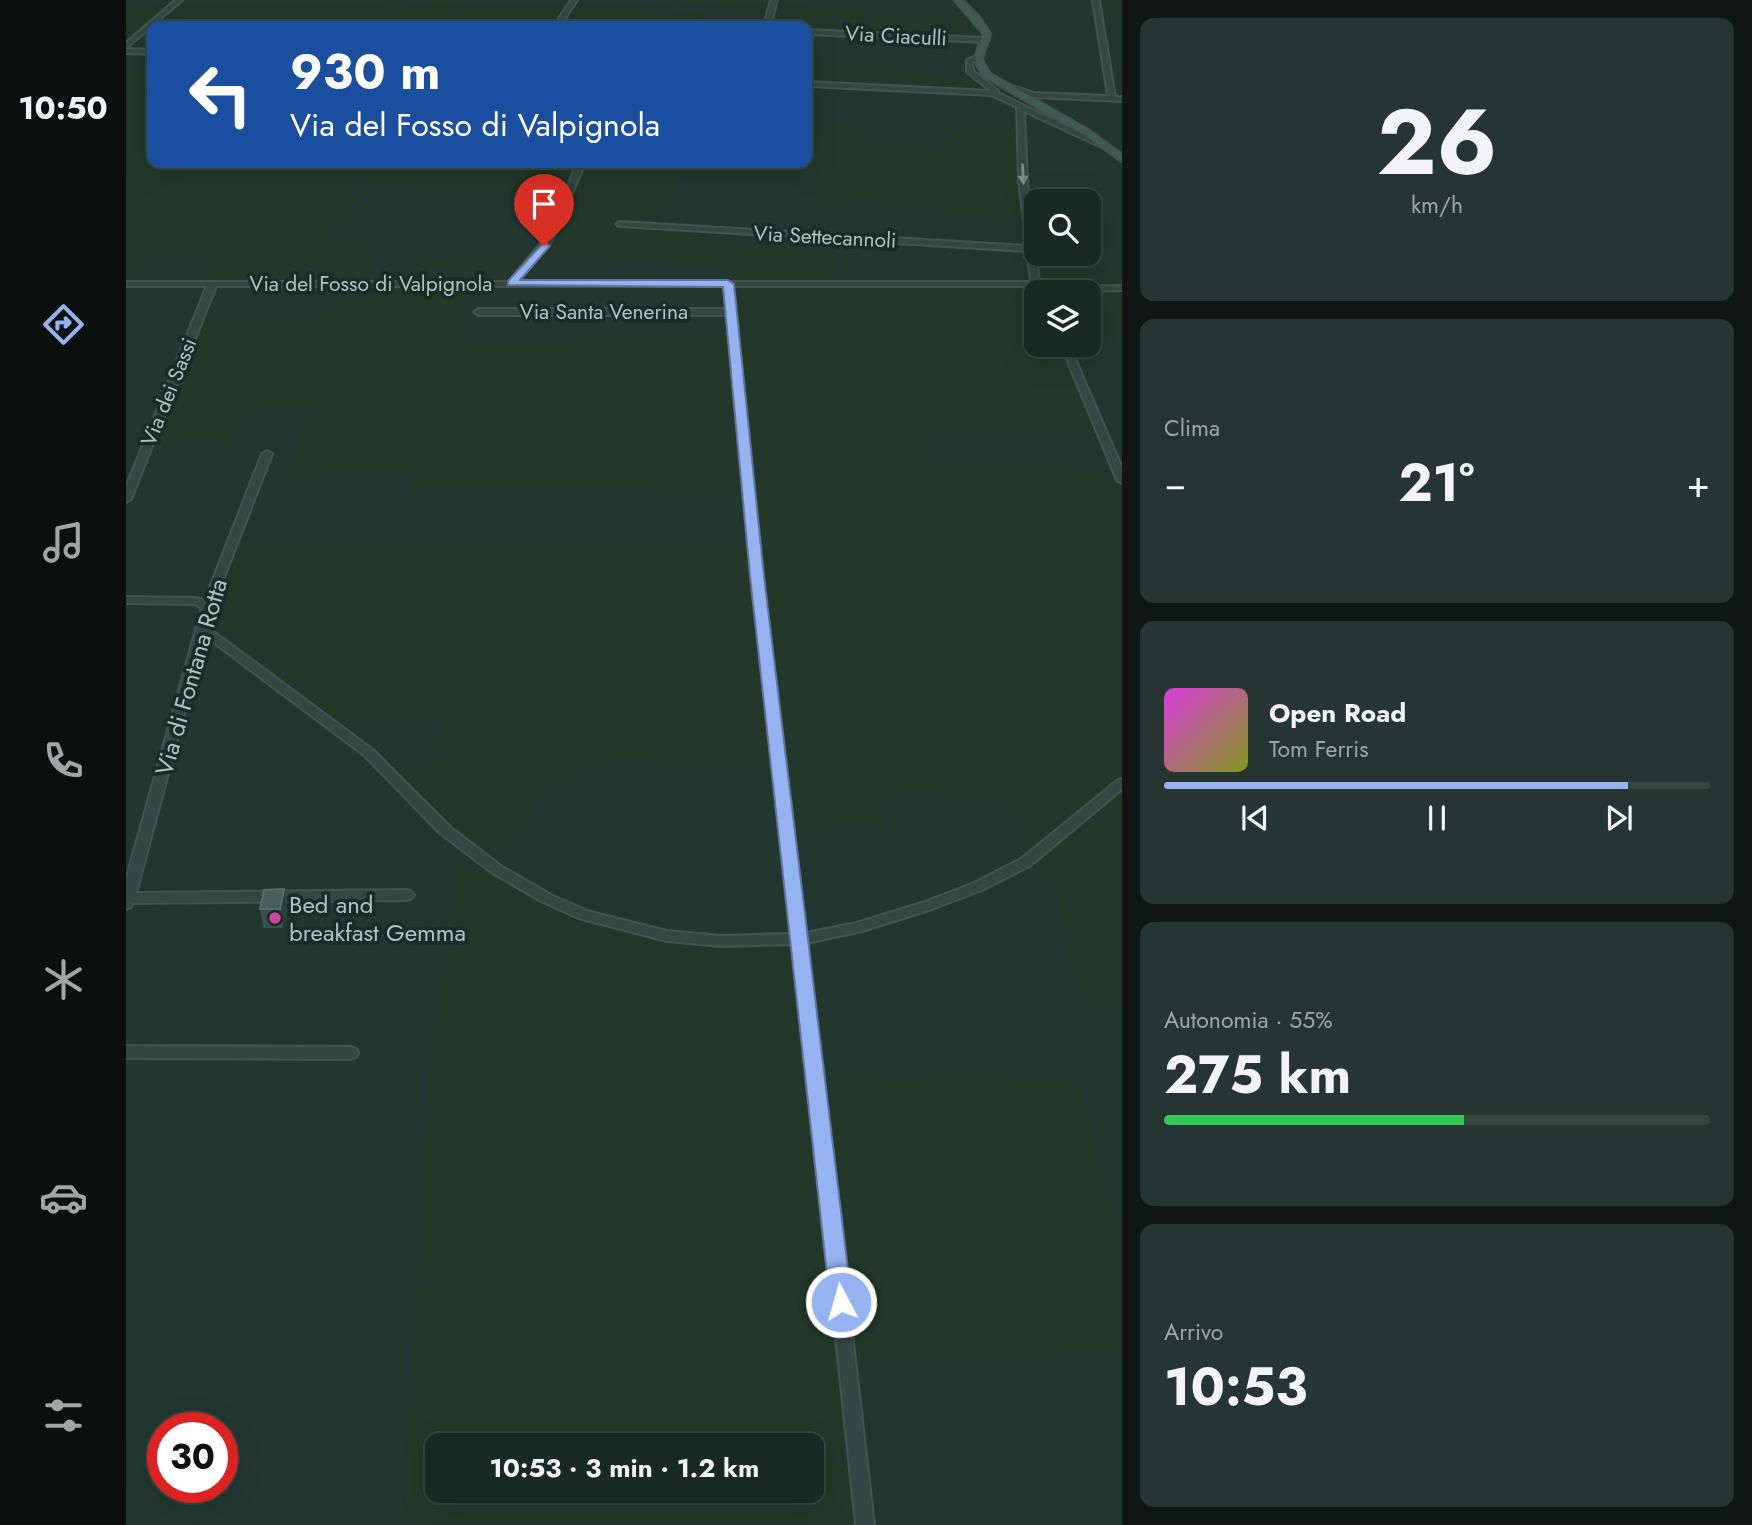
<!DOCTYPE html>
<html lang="it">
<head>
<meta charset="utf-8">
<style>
  :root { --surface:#192924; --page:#263531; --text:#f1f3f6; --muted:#9fa6a6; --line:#374541; --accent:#95b2f1 }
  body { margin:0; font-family:Jost,sans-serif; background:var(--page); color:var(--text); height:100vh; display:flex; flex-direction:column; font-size:26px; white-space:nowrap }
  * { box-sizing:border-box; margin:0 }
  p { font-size:23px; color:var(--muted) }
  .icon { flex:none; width:38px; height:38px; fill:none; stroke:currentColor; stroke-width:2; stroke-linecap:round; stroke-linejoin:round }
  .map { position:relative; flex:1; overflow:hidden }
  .drawer { display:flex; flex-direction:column; gap:18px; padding:18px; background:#0e1714; width:630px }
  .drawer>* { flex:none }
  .hud { position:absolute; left:21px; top:21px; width:665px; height:147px; border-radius:14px; box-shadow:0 7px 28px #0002,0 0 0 2px var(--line); background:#1a4fa0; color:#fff; overflow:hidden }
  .tools { position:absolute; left:898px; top:189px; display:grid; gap:14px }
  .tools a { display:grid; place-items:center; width:77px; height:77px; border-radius:14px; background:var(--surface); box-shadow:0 7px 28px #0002,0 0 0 2px var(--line); font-size:35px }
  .speed { position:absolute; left:21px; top:1412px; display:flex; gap:14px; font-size:35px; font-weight:700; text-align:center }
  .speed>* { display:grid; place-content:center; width:91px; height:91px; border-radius:50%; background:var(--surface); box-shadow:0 7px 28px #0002,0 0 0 2px var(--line); line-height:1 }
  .speed .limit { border:10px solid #d22; background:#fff; color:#111 }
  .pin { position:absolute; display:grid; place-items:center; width:60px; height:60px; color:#fff; margin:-72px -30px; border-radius:50% 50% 50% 0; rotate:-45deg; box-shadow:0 0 7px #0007 }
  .pin .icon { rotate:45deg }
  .me { position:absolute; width:77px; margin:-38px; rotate:354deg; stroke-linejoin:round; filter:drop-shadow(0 0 5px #0008) }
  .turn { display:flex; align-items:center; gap:24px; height:147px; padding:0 28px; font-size:32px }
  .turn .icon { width:91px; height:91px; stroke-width:2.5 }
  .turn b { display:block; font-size:49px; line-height:60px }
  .big { font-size:52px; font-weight:700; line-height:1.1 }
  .drawer .card { flex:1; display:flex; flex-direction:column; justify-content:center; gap:10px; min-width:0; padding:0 24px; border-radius:14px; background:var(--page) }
  .drawer .dial { align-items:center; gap:0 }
  .dial b { font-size:91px; line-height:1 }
  .song { display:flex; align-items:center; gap:21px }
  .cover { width:84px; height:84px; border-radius:10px; background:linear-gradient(135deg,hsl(300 70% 55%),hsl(70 70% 35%)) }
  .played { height:7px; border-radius:4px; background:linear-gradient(90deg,var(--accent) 85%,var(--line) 85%) }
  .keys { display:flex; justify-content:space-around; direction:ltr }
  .heat { display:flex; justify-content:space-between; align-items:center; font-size:38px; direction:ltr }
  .charge { height:10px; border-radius:5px; background:linear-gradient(90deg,#34c759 55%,var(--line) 0) }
  .trip { position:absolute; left:299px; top:1433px; width:399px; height:70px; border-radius:14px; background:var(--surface); box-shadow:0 7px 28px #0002,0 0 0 2px var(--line); font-weight:700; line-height:70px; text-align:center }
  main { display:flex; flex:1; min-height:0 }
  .dock { display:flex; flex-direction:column; width:126px; justify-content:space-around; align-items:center; background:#0a100e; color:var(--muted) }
  .dock .icon { width:49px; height:49px }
  .dock .active { color:var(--accent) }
  .dock b { font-size:32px; color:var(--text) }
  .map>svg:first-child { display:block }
  .green { fill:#233828; fill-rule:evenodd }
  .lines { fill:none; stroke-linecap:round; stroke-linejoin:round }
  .minor-casing { stroke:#41544e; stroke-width:4 }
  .secondary-casing { stroke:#41544e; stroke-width:3 }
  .minor { fill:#344742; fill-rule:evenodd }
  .secondary { fill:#425a54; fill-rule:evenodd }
  .wall { fill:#39534c }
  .shaded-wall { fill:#2a423b }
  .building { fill:#465f58; stroke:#566f68; stroke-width:2 }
  .oneway { fill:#788c86 }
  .route { fill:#95b2f1; stroke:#61749d; stroke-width:2 }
  .hotel-dot { fill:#d1479c; stroke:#1a2c27; stroke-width:2.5 }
  .labels { text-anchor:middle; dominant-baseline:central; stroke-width:7; stroke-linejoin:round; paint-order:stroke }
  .far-street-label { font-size:21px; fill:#afc4be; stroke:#1a2c27 }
  .street-label { font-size:24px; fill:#afc4be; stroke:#1a2c27 }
  .poi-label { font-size:24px; fill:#afc4be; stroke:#1a2c27; text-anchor:start }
</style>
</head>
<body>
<main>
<nav class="dock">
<b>10:50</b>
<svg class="icon active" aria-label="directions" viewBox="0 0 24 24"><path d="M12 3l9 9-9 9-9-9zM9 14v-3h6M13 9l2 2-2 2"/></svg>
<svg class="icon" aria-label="music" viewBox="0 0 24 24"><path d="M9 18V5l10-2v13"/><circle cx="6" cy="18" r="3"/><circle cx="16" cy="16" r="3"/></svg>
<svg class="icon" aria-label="phone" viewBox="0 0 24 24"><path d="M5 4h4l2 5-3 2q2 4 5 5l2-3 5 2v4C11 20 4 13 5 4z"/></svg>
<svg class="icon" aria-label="climate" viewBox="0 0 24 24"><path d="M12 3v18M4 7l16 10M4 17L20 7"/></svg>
<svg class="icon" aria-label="car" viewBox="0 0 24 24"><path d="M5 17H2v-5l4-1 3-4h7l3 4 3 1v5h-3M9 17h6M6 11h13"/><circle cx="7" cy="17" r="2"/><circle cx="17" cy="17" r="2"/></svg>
<svg class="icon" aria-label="filters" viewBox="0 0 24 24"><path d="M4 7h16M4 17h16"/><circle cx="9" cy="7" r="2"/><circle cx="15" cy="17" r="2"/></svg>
</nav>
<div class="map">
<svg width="996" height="1525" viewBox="0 0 996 1525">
  <rect width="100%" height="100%" fill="#213730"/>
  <g class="green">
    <path d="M53,0h211l-2,2 179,8 3,-5 134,10 -5,11h-142l-37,-3 -3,3h-368l-23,20v-39l42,2z"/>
    <path d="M553,0h95l-1,5 201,11 13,19 -76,-3 1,5 -105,-5v-6h-40l3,-15 -37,-2 -1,-3 -54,-3z"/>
    <path d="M971,0h25v21l-22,-1z"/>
    <path d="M681,59l83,3 3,10 82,6 15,15 -183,-9z"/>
    <path d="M0,64l26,2v21l-26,-1z"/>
    <path d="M0,99l26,1v63h331l96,4 2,-4h226v-38l51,-3 2,26 88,4 2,-19 -11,-1 -4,-7 86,4 6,91 -219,-17 9,-32 -132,-6 -28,61 47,3 -2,16 134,8 -3,30 202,1 -3,-29 53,2 18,16h19v59h-33l-1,-40h-52v53h29l38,90 -181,-2 4,34 193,5 3,8v529h-37l-34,-133 -25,-14 -12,-59 -133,-6 4,34 -97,1 -9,-69 -180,3 -52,24 -61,72 -102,-95 59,-4 -2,-46 -126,-2 -113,-87 5,-20 32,-59 515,1 -6,-60 -338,-3 2,-16 -125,3 23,-59 -68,-1 -13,32 -82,1 51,-128 132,-2 9,-33h-139l11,-24 -60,-3 -21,27h-4zM225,181l202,12 16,-2 -36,67 -117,2 -14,15 -35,-2 13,-25 -59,-4 39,-46 -14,-2zM408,258l192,5 7,72 -275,2 10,-54h44z"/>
    <path d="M333,851l80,50 33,18 35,11 88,17 92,-3 6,3 62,575 -321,1 -131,-2 26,-453zM312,1446h374v45h-374z"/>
    <path d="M695,1070l261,13 17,80 23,83v112l-265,-4z"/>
  </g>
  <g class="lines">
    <g class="minor-casing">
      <g id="minor">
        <path d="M50,0h6l-56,48v-5z"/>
        <path d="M445,0h6l-17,26h-6z"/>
        <path d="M645,0h6l-7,26h-6z"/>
        <path d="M967,0h6l16,97h7v4l-89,-4 -23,-8 -1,-1 3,-2 22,7 74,3z"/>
        <path d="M681,30l179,8 3,2 -3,2 -179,-8z"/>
        <path d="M0,49l26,1v4l-26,-1z"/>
        <path d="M852,56l2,3 -8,3 1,9 25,20v2l118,57 -6,1 -86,-40 3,70 12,102 3,4 80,-1v4l-83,2 -6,-6h-301l30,290 44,357 50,-10 66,-20 52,-20 47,-24 97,-79 4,-1v10l-91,76 -47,24 -52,20 -70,22 -55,12 67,582h-18l-62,-581 -73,2 -54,-5 -89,-23 -37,-17 -50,-29 -51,-39 -75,-77 -160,-120 -69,257 271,-3 5,2 2,3 -2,3 -5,2 -274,3 -2,4 -5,2v-29l76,-272 -7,-4 -69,-1v-6l69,1 10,2 57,-146 5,-3 5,3 -60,154 -5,19 166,123 77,77 51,39 50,29 36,16 80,20 54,5 72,-2 -41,-358 -25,-261h-249l-4,-3 4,-3h248l-2,-23h-508l-85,213 -5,3v-15l81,-201h-81v-4h383l35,-43 34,-76h7l-33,77 -34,42h513l-4,-31 -407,-25 -4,-2 4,-2 407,24 -8,-65 -2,-74 -26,-12 -184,-9v-4l184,9 -24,-19v-12z"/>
        <path d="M935,345h8l53,123v15l-5,-3z"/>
        <path d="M0,1046l225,1 5,2 2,4 -2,4 -5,2 -225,-1z"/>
      </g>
    </g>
    <g class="secondary-casing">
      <path id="secondary" d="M828,0h9l17,17 11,17 -9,25 8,14 99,57 33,24v8l-39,-28 -99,-57c-14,-16 -8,-25 -1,-43z"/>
    </g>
    <use href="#minor" class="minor"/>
    <use href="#secondary" class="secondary"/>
  </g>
  <path class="wall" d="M134,909h27l-4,19h-20z"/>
  <path class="shaded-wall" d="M158,889l3,20 -4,19 -3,-19z"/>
  <path class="building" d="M158,889l-4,20h-20l4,-19z"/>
  <defs><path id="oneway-solid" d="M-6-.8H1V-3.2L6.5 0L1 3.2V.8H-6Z" transform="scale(1.75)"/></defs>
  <use class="oneway" href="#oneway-solid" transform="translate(897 174) rotate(87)"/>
  <path class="route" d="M418,242l6,4 -30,34h208l6,4 30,292 88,726 -4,7 -7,2 -8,-2 -3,-7 -80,-726 -27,-289 -215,-2v-4z"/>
  <circle class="hotel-dot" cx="149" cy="918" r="7"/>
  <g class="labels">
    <g class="far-street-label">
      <text transform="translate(770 36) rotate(3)">Via Ciaculli</text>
      <text transform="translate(699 237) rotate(3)">Via Settecannoli</text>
      <text x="245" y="284">Via del Fosso di Valpignola</text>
      <text x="478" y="312">Via Santa Venerina</text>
      <text transform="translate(43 392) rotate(-68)">Via dei Sassi</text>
    </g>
    <g class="street-label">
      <text transform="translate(65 677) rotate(-74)">Via di Fontana Rotta</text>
    </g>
    <g class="poi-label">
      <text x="163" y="904">Bed and<tspan x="163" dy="28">breakfast Gemma</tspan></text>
    </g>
  </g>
</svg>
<div class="tools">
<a><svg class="icon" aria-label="search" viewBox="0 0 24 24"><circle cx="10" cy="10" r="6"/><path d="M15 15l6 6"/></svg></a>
<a><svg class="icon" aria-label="layers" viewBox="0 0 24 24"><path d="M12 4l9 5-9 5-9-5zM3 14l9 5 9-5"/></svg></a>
</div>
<div class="speed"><div class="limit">30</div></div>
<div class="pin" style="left:418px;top:246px;background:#d93025"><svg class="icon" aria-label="arrive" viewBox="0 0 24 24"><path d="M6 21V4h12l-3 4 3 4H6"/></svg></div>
<svg class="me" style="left:715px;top:1302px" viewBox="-20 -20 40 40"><circle r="17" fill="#95b2f1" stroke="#fff" stroke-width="3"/><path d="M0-11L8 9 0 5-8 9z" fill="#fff"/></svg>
<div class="trip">10:53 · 3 min · 1.2 km</div>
<div class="hud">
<div class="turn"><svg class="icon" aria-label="left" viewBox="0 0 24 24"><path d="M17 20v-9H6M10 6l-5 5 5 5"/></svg><div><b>930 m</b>Via del Fosso di Valpignola</div></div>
</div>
</div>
<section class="drawer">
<div class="card dial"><b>26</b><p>km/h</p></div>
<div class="card"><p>Clima</p>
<div class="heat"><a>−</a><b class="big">21°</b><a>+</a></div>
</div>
<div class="card">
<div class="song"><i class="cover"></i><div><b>Open Road</b><p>Tom Ferris</p></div></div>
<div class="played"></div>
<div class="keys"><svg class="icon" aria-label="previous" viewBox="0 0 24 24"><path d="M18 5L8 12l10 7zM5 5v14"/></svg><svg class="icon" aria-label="pause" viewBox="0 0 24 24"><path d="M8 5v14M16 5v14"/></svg><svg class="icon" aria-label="next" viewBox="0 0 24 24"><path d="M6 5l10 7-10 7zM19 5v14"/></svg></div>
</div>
<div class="card"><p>Autonomia · 55%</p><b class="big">275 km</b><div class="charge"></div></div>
<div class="card"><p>Arrivo</p><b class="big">10:53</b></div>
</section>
</main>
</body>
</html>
